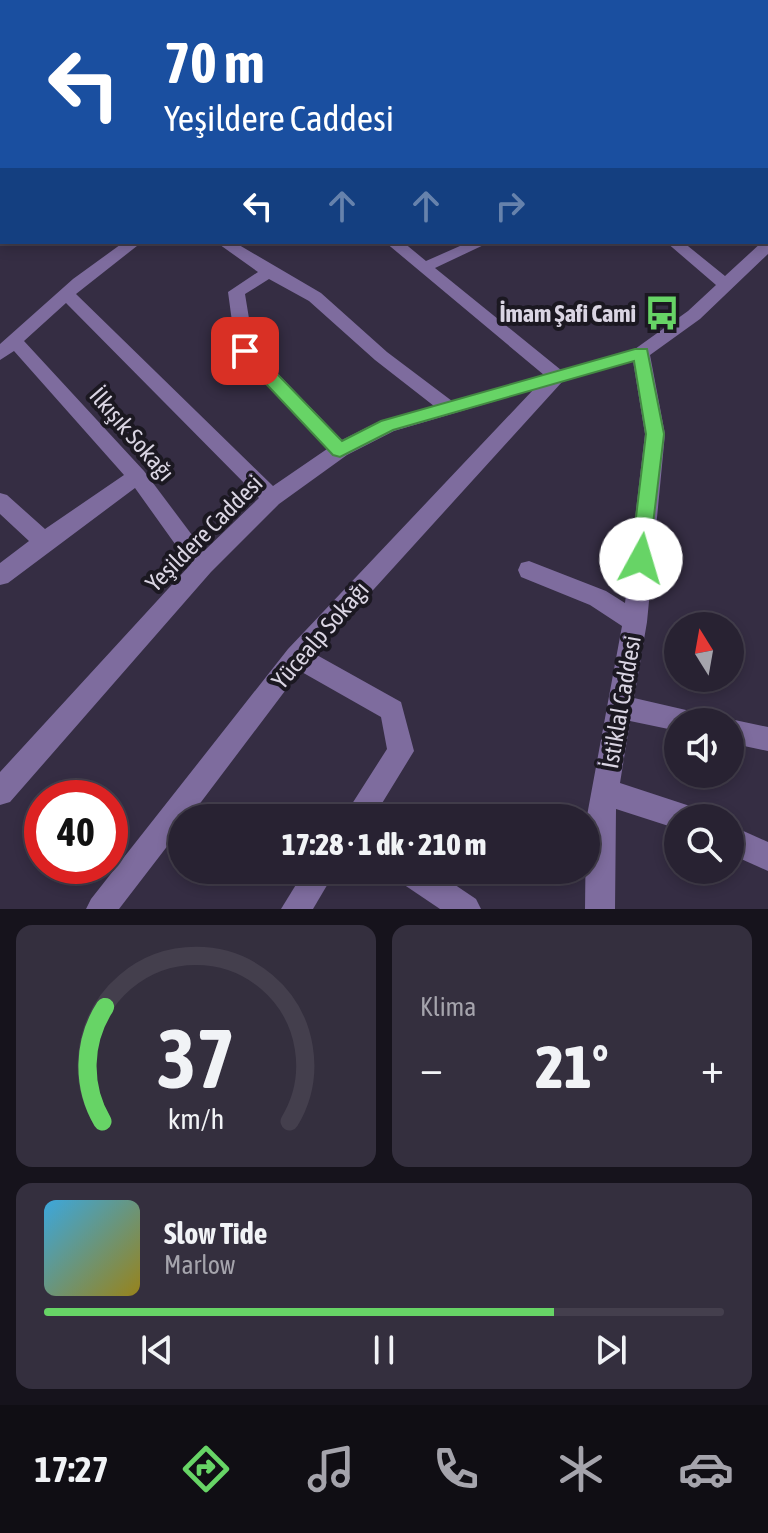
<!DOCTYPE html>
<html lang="tr">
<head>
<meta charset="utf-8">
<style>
  :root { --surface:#282232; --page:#342f3e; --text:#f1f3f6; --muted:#a5a4ac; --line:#443f4d; --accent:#67d466 }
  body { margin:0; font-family:"Asap Condensed",sans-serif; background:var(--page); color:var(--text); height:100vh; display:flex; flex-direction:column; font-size:30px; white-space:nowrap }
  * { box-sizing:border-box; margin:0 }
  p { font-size:26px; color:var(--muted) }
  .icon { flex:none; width:44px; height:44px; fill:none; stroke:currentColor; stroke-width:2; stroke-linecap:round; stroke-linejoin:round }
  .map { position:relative; height:909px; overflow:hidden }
  .details { display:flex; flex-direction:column; gap:16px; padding:16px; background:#16131c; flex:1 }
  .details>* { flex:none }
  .top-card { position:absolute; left:0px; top:0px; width:768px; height:244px; box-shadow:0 4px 12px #0003,0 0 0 2px var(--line); background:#1a4fa0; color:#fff; overflow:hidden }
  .needle { width:52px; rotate:349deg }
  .controls { position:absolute; left:664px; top:612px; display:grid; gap:16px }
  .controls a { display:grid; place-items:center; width:80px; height:80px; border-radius:50%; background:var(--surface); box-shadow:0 4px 12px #0003,0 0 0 2px var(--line); font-size:40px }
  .speed { position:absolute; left:24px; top:780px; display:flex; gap:16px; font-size:40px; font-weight:700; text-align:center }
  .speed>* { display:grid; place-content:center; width:104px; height:104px; border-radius:50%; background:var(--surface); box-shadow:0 4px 12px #0003,0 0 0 2px var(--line); line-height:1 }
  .speed .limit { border:12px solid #d22; background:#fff; color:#111 }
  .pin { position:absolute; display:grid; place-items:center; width:68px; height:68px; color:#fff; margin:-34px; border-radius:16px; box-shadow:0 4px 12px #0006 }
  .me { position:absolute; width:88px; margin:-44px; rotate:6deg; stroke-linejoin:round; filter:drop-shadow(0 0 6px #0008) }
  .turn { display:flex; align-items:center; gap:28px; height:168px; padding:0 32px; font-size:36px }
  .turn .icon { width:104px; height:104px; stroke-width:2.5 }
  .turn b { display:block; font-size:56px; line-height:68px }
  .lanes { display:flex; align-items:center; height:76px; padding:0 32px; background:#0003; justify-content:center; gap:40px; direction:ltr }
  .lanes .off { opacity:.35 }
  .big { font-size:60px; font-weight:800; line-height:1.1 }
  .details .tile { flex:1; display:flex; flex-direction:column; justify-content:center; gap:12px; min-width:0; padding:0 28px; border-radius:16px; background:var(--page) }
  .details .dial { align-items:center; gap:0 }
  .dial svg { height:208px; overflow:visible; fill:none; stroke:var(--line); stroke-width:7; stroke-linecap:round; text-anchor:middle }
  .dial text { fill:var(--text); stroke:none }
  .song { display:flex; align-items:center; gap:24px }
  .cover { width:96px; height:96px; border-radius:12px; background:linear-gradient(135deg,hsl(200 70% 55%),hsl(50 70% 35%)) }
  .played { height:8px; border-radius:4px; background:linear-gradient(90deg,var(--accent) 75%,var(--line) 75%) }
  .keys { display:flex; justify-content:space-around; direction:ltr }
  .heat { display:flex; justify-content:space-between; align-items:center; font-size:44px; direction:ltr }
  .details .tiles { flex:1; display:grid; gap:16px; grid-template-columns:1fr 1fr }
  .tile:last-child { grid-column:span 2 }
  .trip { position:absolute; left:168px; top:804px; width:432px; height:80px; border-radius:40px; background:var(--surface); box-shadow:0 4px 12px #0003,0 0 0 2px var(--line); font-weight:800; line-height:80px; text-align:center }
  .dock { display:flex; height:128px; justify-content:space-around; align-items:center; background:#100e14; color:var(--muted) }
  .dock .icon { width:56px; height:56px }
  .dock .selected { color:var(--accent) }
  .dock b { font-size:36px; color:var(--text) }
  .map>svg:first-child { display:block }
  .green { fill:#275127 }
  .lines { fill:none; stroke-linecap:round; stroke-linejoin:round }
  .stream { stroke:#539352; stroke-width:5 }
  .minor { fill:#7e6c9e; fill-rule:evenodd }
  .route { fill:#67d466; stroke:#438a42; stroke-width:2 }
  .labels { text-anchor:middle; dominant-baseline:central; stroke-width:8; stroke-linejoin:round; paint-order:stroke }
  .poi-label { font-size:24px; font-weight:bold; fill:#dad5e3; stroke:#1b1821; text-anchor:end }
  .street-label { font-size:24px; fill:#dad5e3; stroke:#1b1821 }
</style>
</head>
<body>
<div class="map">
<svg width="768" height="909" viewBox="0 0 768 909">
  <rect width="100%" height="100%" fill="#352d43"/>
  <path class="green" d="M0,0h416l3,2h-417l-2,119z"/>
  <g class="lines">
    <path class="stream" d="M572,0l3,2"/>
    <g class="minor">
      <path d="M296,0h10l1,2h-10z"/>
      <path d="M416,0h11l1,2h-11z"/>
      <rect x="766" y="20" width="2" height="6"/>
      <rect x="766" y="56" width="2" height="6"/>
      <rect x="766" y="91" width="2" height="8"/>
      <rect x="0" y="124" width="2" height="8"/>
      <path d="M0,150h2l-2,9z"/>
      <rect x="766" y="171" width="2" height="9"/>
      <path d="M2,215v10l-2,1v-10z"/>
      <path d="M768,240v14l-68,65 -50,36 15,79 -18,188 -13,76 65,15 4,9h-25v9l-48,-10 -10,62 76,25 4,10h-22v11l-62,-20 -1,100h-30l1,-88 36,-195 -32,-21 -69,-28 -3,-7 3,-7 8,-2 77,30 19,12 20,-169 -12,-73 -71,21 -247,272 86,48 13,49 -41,67h-30l44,-69 -6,-32 -81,-46 -111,147h-7v9l-63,82h-33l5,-10 197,-250 245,-259 -139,41 -47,24 -68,49 -68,68 -201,230 -10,3v-33l190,-207 -55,-77 -127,95 -8,2v-22l29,-22 -29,-27v-21l7,2 38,34 79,-54 -110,-124 -14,9v-16l73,-65 51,-37h18l-66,52 197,192 54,-37 -91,-98 -8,-59 30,-20 -42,-30h18l87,51 66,59 65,49 92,-26 -159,-133h18l23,19 43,-19h21l-55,26 126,102 74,-21 53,-38 28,-26 -50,-43h17l42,34 37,-34zM269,279l40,22 66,59 59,46 -54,15 -38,19 -88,-91 -9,-55zM66,303l193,195 -55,53 -60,-80 -120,-130z"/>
      <path d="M730,719l38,8v24l-38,-8v-21h-8z"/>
      <path d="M730,825l38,17v29l-38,-17z"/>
      <path d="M305,870h31l-23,39h-32z"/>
      <path d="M393,870h40l43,29 5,10h-41l-43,-29z"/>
    </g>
  </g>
  <path class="route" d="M245,346l6,1 91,94 39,-20 254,-72h12l17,85 -16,131 -7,2 -7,-2 -3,-6 15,-125 -12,-73 -241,69 -53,27 -7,-2 -94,-100v-8z"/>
  <defs>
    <g id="bus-bare" transform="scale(2.76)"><path d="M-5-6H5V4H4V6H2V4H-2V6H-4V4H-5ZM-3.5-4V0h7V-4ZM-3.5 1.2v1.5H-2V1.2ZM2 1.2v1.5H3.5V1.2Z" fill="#67d466" stroke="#1b1821" stroke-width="2.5" paint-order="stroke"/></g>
  </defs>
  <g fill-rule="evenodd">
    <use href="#bus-bare" x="662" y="313"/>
  </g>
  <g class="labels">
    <g class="poi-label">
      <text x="636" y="313">İmam Şafi Cami</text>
    </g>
    <g class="street-label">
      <text transform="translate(132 434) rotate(49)">İlkışık Sokağı</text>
      <text transform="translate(204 533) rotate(-45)">Yeşildere Caddesi</text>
      <text transform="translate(320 635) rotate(-49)">Yücealp Sokağı</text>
      <text transform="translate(621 702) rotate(-80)">İstiklal Caddesi</text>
    </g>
  </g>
</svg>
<div class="controls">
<a><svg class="needle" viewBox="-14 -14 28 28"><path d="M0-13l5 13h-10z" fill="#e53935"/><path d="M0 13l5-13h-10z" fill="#a5a4ac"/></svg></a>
<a><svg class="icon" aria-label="sound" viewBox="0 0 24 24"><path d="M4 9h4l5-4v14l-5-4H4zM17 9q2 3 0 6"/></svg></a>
<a><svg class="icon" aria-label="search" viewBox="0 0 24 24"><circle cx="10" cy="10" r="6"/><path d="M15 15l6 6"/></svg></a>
</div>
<div class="speed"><div class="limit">40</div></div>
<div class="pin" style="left:245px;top:351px;background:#d93025"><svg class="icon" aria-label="arrive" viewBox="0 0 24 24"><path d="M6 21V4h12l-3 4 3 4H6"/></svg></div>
<svg class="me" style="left:641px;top:559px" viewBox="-20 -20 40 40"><circle r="19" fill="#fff"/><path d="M0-13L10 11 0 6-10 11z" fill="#67d466"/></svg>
<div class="trip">17:28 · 1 dk · 210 m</div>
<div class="top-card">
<div class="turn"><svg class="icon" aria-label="left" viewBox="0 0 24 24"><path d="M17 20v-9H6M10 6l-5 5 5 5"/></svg><div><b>70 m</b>Yeşildere Caddesi</div></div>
<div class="lanes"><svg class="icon" aria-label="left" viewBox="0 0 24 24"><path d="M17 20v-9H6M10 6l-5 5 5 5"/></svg><svg class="icon off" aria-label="ahead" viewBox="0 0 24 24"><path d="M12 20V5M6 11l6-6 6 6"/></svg><svg class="icon off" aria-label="ahead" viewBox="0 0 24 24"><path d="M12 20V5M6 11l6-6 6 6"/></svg><svg class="icon off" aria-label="right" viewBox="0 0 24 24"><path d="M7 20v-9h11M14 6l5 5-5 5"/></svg></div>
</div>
</div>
<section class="details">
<div class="tiles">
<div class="tile dial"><svg viewBox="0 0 100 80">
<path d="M14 69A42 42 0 1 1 86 69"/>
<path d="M14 69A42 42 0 0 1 15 25" stroke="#67d466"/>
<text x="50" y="56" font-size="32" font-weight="700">37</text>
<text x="50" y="72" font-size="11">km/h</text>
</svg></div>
<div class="tile"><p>Klima</p>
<div class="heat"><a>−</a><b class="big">21°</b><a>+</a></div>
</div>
<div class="tile">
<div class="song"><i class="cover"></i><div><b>Slow Tide</b><p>Marlow</p></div></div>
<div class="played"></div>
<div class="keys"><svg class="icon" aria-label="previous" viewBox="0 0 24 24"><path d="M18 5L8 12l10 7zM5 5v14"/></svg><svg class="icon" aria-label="pause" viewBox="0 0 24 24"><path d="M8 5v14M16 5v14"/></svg><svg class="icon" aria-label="next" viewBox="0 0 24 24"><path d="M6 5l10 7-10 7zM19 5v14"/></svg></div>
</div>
</div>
</section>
<nav class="dock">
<b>17:27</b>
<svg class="icon selected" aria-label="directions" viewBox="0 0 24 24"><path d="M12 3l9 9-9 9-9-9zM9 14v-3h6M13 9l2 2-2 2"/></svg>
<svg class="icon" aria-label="music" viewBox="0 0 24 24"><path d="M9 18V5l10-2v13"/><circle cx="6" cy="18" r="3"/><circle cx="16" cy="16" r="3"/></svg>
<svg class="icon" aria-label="phone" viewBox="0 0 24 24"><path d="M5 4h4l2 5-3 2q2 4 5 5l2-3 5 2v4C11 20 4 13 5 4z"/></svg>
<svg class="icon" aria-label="climate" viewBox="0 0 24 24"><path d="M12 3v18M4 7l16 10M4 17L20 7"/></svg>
<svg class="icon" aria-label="car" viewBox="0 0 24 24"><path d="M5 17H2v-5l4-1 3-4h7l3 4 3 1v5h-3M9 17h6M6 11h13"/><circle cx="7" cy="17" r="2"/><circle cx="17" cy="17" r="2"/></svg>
</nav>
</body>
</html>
